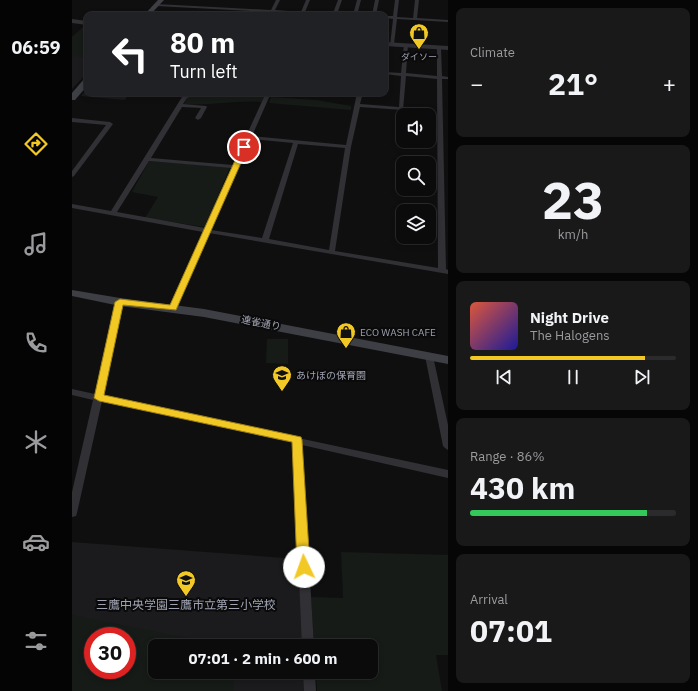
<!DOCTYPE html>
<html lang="en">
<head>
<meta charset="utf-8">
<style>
  :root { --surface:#0b0b0c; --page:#19191a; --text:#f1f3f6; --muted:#9a9b9d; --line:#2b2b2d; --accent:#f2c825 }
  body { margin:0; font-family:"IBM Plex Sans","Noto Sans JP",sans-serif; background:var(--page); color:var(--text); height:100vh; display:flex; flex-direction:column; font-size:15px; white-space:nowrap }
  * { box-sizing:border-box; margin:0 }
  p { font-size:13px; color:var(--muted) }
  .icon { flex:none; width:22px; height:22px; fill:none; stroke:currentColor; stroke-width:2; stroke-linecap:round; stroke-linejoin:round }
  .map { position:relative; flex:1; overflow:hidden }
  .details { display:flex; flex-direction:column; gap:8px; padding:8px; background:#060607; width:250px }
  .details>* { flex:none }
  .guide { position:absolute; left:12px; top:12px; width:304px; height:84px; border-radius:8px; box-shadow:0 2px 6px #0003,0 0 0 1px var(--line); background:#202124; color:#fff; overflow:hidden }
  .buttons { position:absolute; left:324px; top:108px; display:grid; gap:8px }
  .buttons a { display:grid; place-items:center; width:40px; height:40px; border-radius:8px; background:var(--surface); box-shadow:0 2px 6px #0003,0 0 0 1px var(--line); font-size:20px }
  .speed { position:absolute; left:12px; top:627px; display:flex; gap:8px; font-size:20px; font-weight:700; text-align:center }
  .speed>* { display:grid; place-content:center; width:52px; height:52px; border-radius:50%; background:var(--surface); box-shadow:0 2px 6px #0003,0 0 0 1px var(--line); line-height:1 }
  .speed .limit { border:6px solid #d22; background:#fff; color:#111 }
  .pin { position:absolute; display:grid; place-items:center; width:34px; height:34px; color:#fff; margin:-17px; border:2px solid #fff; border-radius:50%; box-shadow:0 1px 4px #0007 }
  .me { position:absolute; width:44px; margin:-22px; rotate:357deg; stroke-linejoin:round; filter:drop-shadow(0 0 3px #0008) }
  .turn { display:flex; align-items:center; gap:14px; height:84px; padding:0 20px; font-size:18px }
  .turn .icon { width:52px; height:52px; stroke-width:2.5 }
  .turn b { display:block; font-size:28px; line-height:34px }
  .big { font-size:30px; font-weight:700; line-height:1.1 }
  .details .widget { flex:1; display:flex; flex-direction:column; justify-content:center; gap:6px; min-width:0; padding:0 14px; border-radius:8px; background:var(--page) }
  .details .dial { align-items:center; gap:0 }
  .dial b { font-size:52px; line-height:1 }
  .song { display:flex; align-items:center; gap:12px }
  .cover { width:48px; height:48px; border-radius:6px; background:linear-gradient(135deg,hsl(10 70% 55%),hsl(240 70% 35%)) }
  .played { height:4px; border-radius:2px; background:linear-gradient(90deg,var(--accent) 85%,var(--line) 85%) }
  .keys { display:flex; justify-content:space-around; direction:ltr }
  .heat { display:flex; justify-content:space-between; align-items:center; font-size:22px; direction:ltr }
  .charge { height:6px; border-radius:3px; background:linear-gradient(90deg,#34c759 86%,var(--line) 0) }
  .trip { position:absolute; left:76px; top:639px; width:230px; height:40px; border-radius:8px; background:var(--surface); box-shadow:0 2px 6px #0003,0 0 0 1px var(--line); font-weight:700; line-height:40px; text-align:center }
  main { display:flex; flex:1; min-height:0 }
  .tab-bar { display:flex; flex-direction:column; width:72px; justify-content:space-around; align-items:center; background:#040405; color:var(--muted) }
  .tab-bar .icon { width:28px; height:28px }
  .tab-bar .current { color:var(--accent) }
  .tab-bar b { font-size:18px; color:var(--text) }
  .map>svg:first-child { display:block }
  .built { fill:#1b1b1d; fill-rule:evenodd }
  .green { fill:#161b17; fill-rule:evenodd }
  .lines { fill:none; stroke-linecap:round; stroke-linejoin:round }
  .minor { fill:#303035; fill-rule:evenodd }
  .tertiary { fill:#303035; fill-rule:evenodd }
  .secondary { fill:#3e3f45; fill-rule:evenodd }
  .route { fill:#f2c825; stroke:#9d8218 }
  .labels { text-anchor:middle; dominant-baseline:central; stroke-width:4; stroke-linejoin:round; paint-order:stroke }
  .far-poi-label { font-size:9px; fill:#a0a3b2; stroke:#0a0a0b }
  .street-label { font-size:10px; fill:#a0a3b2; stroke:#0a0a0b }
  .poi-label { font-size:10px; fill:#a0a3b2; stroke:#0a0a0b; text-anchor:start }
  .near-poi-label { font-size:12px; fill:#a0a3b2; stroke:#0a0a0b }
</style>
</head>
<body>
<main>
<nav class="tab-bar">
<b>06:59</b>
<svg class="icon current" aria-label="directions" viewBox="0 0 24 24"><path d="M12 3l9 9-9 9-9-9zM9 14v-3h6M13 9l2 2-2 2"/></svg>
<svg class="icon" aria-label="music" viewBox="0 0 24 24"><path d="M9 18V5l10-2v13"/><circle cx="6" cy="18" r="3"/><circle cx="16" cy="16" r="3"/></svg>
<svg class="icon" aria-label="phone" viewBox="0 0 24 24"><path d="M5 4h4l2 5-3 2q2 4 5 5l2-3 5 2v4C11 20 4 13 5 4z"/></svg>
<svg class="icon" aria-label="climate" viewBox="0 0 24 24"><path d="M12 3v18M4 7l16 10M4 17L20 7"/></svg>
<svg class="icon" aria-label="car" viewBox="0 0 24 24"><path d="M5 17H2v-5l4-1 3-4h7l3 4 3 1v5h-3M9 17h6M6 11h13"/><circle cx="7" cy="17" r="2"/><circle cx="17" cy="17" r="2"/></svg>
<svg class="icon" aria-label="filters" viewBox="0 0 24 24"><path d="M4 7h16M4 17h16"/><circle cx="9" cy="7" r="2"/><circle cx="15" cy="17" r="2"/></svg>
</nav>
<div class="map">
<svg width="376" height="691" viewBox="0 0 376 691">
  <rect width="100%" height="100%" fill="#0f0f10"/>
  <g class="built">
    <path d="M12,26h3v47l-15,16v-52z"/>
    <path d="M15,89v4h42l-4,7 -44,-4z"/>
    <path d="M0,542l227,17 4,87h-148v26h149v19h-232zM21,636h34v34h-34z"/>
  </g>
  <g class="green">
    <path d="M12,27l3,1v29l-15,-1v-18z"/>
    <path d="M129,93h22l41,4 -2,5c-26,-2 -52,4 -78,2l4,-8z"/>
    <path d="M199,97l45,3 35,6v4l-82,-7z"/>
    <path d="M77,161l81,6 -25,60 -60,-9 13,-21 -26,-5z"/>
    <path d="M195,339h21v25l-22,-1z"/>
    <path d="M269,552l107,3v100h-12l6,36h-125l-1,-19h55v-26h-57l-3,-49 32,1z"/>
    <path d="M0,615l116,23 -1,8h-32v26h65l15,3 -2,16h-161zM21,636h34v34h-34z"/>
  </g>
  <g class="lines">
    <g class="minor">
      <path d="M204,0h4l-5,10 26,2 5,-12h4l-5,12 28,1 5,-13h4l-5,14 4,1 -68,-2 -1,2h-4l1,-3 -113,-6 -2,-1 2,-1 115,6z"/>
      <path d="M285,0h4l-4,15h-4z"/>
      <path d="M303,0h4l-3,15h-4z"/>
      <path d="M323,0h4l-2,17 16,1 2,-18h4l-2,18 31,2v2l-51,-3 -3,25 -4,1 3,-26 -8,-1v-2h8z"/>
      <path d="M332,44l4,1 -2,28 31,3v-28l2,-1 2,1 1,28 6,1v2h-6l4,190 2,1v4l-239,-41 -32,75 -4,2 -4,-2 34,-76 -131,-24v-4l39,7 71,-114 10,-4h8l-13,5 -4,6 23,2 1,1 -6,11 -3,2 -3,-2 6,-10 -19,-1 -31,51 82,7 31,-68 -32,-2 -3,-2 36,1v-1h6l-19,43 94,9 11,-52h6l-3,11 39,3 2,-31 -16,-2v-2l16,1zM334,76l31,3 1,189 -103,-17 16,-104 9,-40 43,3zM179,139l42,4 -31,95 -51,-8zM226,144l47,4 -16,102 -60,-11zM77,161l83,7 -27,60 -88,-16z"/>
      <path d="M0,118l38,4 3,2 -39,52 -2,1v-6l34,-46 -34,-3z"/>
      <path d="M45,300h3l4,2 -21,94 345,74v8l-146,-33 12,201h-12l-9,-203 -191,-42 -25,112 -1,3 -4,1v-25l21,-92 -21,-5v-6l23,5z"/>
      <path d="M357,353l4,3 15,69v25l-3,-2 -2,-2 -18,-90z"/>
      <path d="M231,672h12l1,19h-12z"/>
    </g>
    <g class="tertiary">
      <path d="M0,19l15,2v4l-15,-2z"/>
      <path d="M313,42l63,4v4l-63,-4z"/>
    </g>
    <g class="secondary">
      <path d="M86,0h6l-14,15h-6z"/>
      <path d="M12,79h3v7l-12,14h-3v-7z"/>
      <path d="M0,290l48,8 84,11 244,47v8l-244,-47 -84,-11 -48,-10z"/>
    </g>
  </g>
  <path class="route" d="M172,145l4,2 -72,163 -53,-5 -19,90 197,42 1,3 8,127 -2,3 -4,2 -5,-2 -2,-3 -5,-125 -193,-41 -5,-3 21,-96 5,-3 50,6 71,-158z"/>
  <defs>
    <g id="shop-pin" transform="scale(1)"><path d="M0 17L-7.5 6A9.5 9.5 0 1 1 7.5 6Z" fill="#f2c825" stroke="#0a0a0b"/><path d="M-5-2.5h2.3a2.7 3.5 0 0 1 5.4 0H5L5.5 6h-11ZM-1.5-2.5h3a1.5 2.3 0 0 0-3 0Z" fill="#111"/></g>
    <g id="school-pin" transform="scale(1)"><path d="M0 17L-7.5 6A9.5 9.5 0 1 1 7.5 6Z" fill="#f2c825" stroke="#0a0a0b"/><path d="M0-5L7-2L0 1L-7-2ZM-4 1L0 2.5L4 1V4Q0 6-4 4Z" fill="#111"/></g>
  </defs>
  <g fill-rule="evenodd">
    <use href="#shop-pin" x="347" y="33"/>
    <use href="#shop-pin" x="274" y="332"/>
    <use href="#school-pin" x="210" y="375"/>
    <use href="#school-pin" x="114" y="580"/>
  </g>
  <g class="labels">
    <g class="far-poi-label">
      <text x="347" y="56">ダイソー</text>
    </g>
    <g class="street-label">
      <text transform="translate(189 323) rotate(11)">連雀通り</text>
    </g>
    <g class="poi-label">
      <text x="288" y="332">ECO WASH CAFE</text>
      <text x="224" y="375">あけぼの保育園</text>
    </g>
    <g class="near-poi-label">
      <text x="114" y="604">三鷹中央学園三鷹市立第三小学校</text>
    </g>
  </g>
</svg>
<div class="buttons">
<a><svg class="icon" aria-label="sound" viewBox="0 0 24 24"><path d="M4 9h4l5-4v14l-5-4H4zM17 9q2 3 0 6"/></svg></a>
<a><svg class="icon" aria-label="search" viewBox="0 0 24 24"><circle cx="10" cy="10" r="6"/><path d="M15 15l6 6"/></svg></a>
<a><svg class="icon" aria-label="layers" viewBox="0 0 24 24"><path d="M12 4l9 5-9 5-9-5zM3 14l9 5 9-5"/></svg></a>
</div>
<div class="speed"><div class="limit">30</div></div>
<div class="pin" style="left:172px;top:147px;background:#d93025"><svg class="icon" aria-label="arrive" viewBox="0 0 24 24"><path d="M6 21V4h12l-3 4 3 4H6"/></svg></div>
<svg class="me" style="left:232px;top:567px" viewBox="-20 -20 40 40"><circle r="19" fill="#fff"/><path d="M0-13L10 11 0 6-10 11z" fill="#f2c825"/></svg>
<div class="trip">07:01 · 2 min · 600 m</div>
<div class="guide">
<div class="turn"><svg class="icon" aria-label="left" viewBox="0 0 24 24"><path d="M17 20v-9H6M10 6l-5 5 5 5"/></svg><div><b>80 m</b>Turn left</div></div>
</div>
</div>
<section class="details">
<div class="widget"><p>Climate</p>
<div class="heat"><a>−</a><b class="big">21°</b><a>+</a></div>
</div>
<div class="widget dial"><b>23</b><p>km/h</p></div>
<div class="widget">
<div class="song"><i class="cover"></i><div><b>Night Drive</b><p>The Halogens</p></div></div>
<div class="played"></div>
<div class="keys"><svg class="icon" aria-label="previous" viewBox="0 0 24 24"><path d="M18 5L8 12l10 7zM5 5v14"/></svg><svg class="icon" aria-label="pause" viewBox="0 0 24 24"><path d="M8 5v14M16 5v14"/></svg><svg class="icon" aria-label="next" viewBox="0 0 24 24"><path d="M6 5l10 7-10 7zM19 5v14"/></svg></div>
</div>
<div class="widget"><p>Range · 86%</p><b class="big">430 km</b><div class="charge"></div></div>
<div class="widget"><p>Arrival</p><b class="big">07:01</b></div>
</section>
</main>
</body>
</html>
